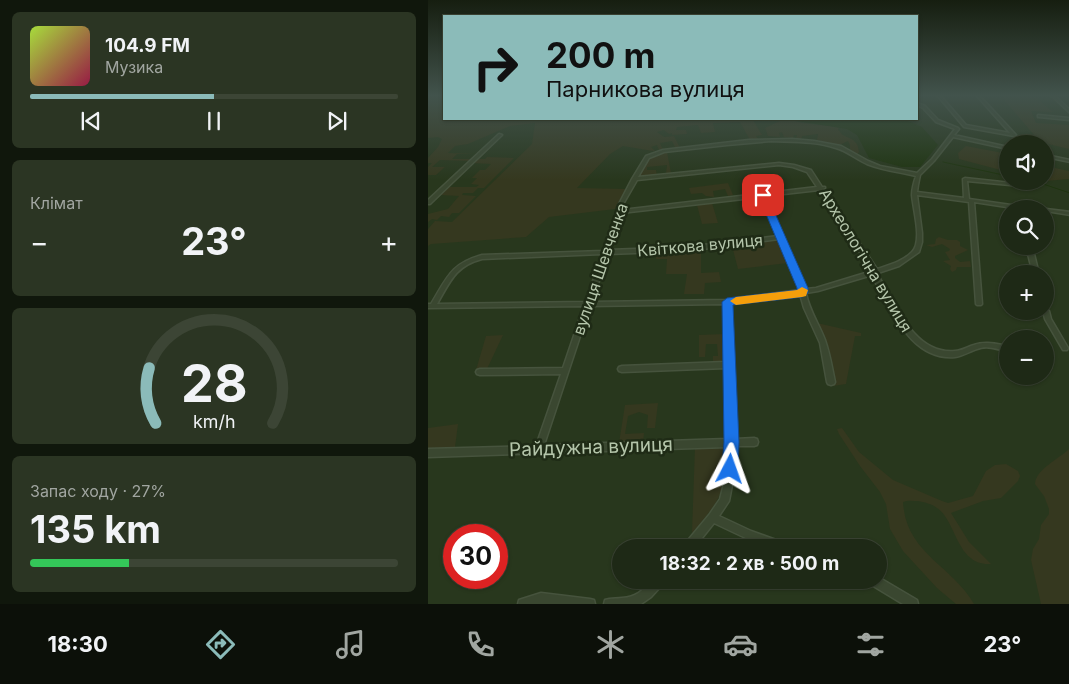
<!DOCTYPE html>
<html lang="uk">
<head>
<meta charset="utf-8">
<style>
  :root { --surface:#1e2916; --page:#2b3523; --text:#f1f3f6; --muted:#a1a6a1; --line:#3c4535; --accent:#8bbbb9 }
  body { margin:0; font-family:Inter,sans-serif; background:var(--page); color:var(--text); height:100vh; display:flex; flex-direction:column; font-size:19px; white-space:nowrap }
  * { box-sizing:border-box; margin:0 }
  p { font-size:16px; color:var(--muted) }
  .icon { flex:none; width:28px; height:28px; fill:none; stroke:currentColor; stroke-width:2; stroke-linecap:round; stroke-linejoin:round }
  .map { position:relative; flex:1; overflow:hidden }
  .side { display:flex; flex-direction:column; gap:12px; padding:12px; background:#10170c; width:428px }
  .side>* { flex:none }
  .hud { position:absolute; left:15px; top:15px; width:475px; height:105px; border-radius:0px; box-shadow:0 1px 4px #0004,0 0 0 1px var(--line); background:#8bbbb9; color:#111; overflow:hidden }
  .tools { position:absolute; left:571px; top:135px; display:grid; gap:10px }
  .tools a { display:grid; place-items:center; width:55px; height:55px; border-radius:50%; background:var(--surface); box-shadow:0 1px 4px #0004,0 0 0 1px var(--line); font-size:25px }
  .speed { position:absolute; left:15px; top:524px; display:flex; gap:10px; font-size:25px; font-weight:700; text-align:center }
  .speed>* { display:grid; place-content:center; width:65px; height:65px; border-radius:50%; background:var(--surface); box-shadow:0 1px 4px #0004,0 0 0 1px var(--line); line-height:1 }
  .speed .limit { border:8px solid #d22; background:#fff; color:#111 }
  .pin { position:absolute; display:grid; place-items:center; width:42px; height:42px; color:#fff; margin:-21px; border-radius:10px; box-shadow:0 2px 8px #0006 }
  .me { position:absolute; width:55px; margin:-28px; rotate:4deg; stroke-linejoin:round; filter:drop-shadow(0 0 4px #0008) }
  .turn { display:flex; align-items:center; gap:18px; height:105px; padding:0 20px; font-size:22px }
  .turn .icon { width:65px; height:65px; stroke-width:2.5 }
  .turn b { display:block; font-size:35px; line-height:42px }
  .big { font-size:38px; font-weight:700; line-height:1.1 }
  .side .tile { flex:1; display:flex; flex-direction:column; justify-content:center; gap:8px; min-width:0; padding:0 18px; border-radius:8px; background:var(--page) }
  .side .dial { align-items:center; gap:0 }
  .dial svg { height:130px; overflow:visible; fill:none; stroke:var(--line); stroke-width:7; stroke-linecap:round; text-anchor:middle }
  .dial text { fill:var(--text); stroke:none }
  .song { display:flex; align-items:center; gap:15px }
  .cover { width:60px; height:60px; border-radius:8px; background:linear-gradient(135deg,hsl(80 70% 55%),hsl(340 70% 35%)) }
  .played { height:5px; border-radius:2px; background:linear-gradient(90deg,var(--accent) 50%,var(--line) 50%) }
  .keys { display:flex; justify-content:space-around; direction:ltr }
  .heat { display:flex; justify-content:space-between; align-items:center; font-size:28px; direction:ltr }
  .charge { height:8px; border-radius:4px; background:linear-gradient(90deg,#34c759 27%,var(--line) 0) }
  .trip { position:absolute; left:184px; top:539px; width:275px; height:50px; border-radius:25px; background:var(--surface); box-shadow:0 1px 4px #0004,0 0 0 1px var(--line); font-weight:700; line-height:50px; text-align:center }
  .menu { display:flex; height:80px; justify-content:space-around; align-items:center; background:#0c1009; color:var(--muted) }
  .menu .icon { width:35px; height:35px }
  .menu .current { color:var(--accent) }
  .menu b { font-size:22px; color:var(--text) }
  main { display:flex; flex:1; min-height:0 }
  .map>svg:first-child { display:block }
  .green { fill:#35381f }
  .water { fill:#1f3410 }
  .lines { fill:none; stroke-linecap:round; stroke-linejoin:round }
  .stream { stroke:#1f3410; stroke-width:1 }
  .street-casing { stroke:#46533d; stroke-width:3 }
  .street { fill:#3a4730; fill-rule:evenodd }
  .route { fill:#1a73e8; stroke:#114b97 }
  .slow { fill:#f59e0b }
  .labels { text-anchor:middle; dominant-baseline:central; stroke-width:5; stroke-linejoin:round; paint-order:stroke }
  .street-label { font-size:16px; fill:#b4c5aa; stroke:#1f2b16 }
  .near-street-label { font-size:19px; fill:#b4c5aa; stroke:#1f2b16 }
</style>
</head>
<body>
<main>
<section class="side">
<div class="tile">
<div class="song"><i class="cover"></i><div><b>104.9 FM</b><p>Музика</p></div></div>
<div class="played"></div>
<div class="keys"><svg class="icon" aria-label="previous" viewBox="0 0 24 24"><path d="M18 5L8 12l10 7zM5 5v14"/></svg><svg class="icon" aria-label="pause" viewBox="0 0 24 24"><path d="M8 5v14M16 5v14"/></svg><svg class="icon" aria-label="next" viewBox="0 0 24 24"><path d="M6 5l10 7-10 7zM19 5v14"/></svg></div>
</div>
<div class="tile"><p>Клімат</p>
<div class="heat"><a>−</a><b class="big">23°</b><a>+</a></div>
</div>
<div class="tile dial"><svg viewBox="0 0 100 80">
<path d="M14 69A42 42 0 1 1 86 69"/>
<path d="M14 69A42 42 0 0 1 10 35" stroke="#8bbbb9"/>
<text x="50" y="56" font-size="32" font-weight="700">28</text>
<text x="50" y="72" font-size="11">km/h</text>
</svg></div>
<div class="tile"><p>Запас ходу · 27%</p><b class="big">135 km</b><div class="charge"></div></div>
</section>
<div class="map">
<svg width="642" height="604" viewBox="0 0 642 604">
  <rect width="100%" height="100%" fill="#28371d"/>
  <g class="green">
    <path d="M0,95h16v24h344l14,4 37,4 -1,3c2,1 3,4 5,5 8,4 15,5 16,17l-2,3 -7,-4v-6l-2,-4 -11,5 -17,-3v-2l-3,-1 1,-6 -16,2 -1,4 -5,-1 1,-4h-3l-1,3 -9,-1 -2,-5 -3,1 1,4 -12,-1 -3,-8 15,-7 -27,-1 9,15 -6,1 2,3 -8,1 -10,-18 -27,1 2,9 -14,1 -3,-8 -21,2 -1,3h10l1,4 -15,1v-2l-3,1 -5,-4 -7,2 7,5 10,-1 6,12 -4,1 -4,-8 -12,2 3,7h-4l-2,-5 -6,2 4,4h-2l-30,-5 -13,8 -33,34 49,1 -11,20 -66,8 -23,20 -95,7 -3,2v-17l7,-8 17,1 80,-78 3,-21 -25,3 -42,18 -13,2 -7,7 28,1h-19l-5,5h19l-2,2 -29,-1 -8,7h13l-9,8h-8v-8l4,-4h-4v-5l10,-11 4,-8 -4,-2 -10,1z"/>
    <path d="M572,95h33l20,17 -22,-1 5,12 33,2v24l-29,-7z"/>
    <path d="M538,146l42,8v18l-49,-13 -1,-6z"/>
    <path d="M239,152l4,21 -5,1 1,-9 -20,2v3h9l1,6h-20l12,-19z"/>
    <path d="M59,157l27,1 -30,30h-6l-5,5h-10l-1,2 14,1 -17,17h-7l-3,4 -8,-1 -4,4 -5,-1 -4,3v-8l20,-5 11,-13 -19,-1 8,-8h28l3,-2 -8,-1 6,-6h-5l8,-8h5l6,-6 -18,-1 4,-4h8z"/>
    <path d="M618,166l23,5v8l-23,2z"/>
    <path d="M300,183l5,12 -5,1 -3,-7 -12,2 1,6 -8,-1 -4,-3 -11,1 -2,-6z"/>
    <path d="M284,203l6,20 -16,1 -5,-19z"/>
    <path d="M511,237l9,3h9l3,2v4l8,4 -13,6v2l5,4 10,-1 1,6h-14l-1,3 -4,2 -2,-3 1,-3 -8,-5 7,-1 -5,-8 4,-1 1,-2 -8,-5 -10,3 -6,-2 9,-1 1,-5z"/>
    <path d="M351,239l9,24 -50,6 -6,-23z"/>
    <path d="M273,249v24l18,-1 2,10 -16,1 -1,11h-20l3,-20h-21l1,-15h-11l1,-8z"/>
    <path d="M389,323l44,10v3h-6l-9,48 -13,2 -7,-42z"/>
    <path d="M296,334v27l-11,3v-8h5l-1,-12h-11l-1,13h-6v-22z"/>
    <path d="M75,335l-16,34 -11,1 10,-34z"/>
    <path d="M230,403l-3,25h-8l1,-13 -9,-3 -11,4 -3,18 19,-1 -1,9 -24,1 6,-38z"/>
    <path d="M30,424l-3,23 -27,2v-21z"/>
    <path d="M414,428l17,24 34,28 49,21 6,2 25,-7 13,-25 9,-6 11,-1 12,7 2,5 -2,5 -17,17 -18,3 -32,12 18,29 22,22c-35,2 -34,-43 -54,-56 -5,-4 -13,-6 -19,-7 -5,0 -10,-1 -15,1 3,52 48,62 71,102h-18l-19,-16 -34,-37 -13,-22 -4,-25 -6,-12 -20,-26 -21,-32 -2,-5z"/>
    <path d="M298,446l2,2c-2,43 -8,53 -36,85l3,-86z"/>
    <path d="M641,449v155h-28l-10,-44 2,-11 6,-10 2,-14 8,-11v-5l-5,-13 -9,-12c1,-15 24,-25 34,-35z"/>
  </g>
  <path class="water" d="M356,119h120l18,8 16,18 -18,22h-18l-33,-9 -12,-23 -10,-6z"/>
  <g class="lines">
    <g class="stream">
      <path d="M515,162l65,14"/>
      <path d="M606,181l36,12"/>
    </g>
    <g class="street-casing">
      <g id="street">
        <path d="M509,95h3l26,30 44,8 -34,-38h3l37,40 -2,1 -50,-9z"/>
        <path d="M623,95h3l16,15v3z"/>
        <path d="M489,103l8,3 13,14 20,8 1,1 -5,6 54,12v2l-55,-12 -19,24 -14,14 -2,10 -1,7 47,6 -1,-19 2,-1 64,7h2v2l-64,-6 2,18 64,9 2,1h-15l-46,-7 8,102 -1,1h-4l-1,-1 -7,-102 -52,-7 5,38v9l-3,10 -20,14 -21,7 1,4c17,29 36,78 76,74 7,0 12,-4 19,-6 11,-4 22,-1 34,1v6c-10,-3 -21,-7 -31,-3 -7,2 -14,7 -22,8 -36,3 -55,-30 -70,-58 -4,-8 -10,-16 -13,-24l-54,16 -12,2c3,17 13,31 19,47 5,14 7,28 10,42l-1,2 -3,1 -3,-1 -1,-2 -7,-39 -16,-35 -4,-14 -70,10 6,135 18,-1 3,1 1,3 -1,3 -3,1h-18l-3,34 -4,21 -10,15 32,15 39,14 2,3h-20l-22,-8 -36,-17 -20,25h-12l2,-3 25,-30 11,-16 5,-19 2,-33 -299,10v-8l108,-3 25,-72 -81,1 -3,-1 -1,-2 1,-2 3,-1 83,-1 21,-62 -156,2v-4h3c16,-26 19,-40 51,-49l121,-4 14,-39 1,-6 14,-27 14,-23 17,-6 86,-10 43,-1 22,2 27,5 27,15 12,5 37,7 15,-14 23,-30 -19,-7 -13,-14 -6,-3zM343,141c21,1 44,0 65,7 11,3 20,11 31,16 15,6 32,8 49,12 -2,6 -4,13 -4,19 1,14 11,46 0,57 -10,10 -23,13 -35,17l-54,-80 2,-1v-1h-3l-11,-17 -17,-5 -15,-2 -141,14 11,-19 15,-6 63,-7zM351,165l14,2 14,5 10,15 -195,23v-4l15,-26zM391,190l53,81 -56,17 -10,1 -40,-93zM333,197l17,39 -91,11 -78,3 12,-37zM351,239l21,49v2l-73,10 -135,2 16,-48 79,-3zM174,254l-16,48 -149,2c13,-22 18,-38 45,-45zM296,304l2,58 -104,4 -3,1 -1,2 1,2 3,1 104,-4 2,71 -184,6 46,-139z"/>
        <path d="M610,115l32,3v2l-31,-3h-1z"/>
        <path d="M71,134l3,1 -72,69h-2v-4z"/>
        <path d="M618,155l24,5v2l-24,-5z"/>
        <path d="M617,209h1l24,3v3l-24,-4z"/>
        <path d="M598,246h6l7,28h-6z"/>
        <path d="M618,309l3,2 2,8 17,29 -1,2h-4l-18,-31 -2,-8h3z"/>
        <path d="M450,577l39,23 1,4h-15l-33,-20 -1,-4h9z"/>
        <path d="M224,580h12l-1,4 -12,13 -10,7h-37l1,-4c6,-2 11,-1 17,-2 15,-1 20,-7 30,-18z"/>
        <path d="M113,593l49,6 4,1 1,4h-77l1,-4z"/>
      </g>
    </g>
    <use href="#street" class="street"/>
  </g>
  <linearGradient id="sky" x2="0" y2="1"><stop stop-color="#161e10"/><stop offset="0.53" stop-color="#42534c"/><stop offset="1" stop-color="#42534c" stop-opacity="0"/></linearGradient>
  <rect width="642" height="180" fill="url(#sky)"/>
  <path class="route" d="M335,193l4,2 41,93v5l-6,4 -69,8 6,137 -1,27 -2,5 -6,2 -5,-2 -3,-5 2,-27 -2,-140 5,-4 70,-8v-2l-39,-93z"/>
  <path class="slow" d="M374,287l6,3 -2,6 -4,1 -66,8 -6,-4 6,-4 61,-7z"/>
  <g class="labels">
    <g class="street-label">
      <text transform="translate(272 245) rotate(-5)">Квіткова вулиця</text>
      <text transform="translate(438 260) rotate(59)">Археологічна вулиця</text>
      <text transform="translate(172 269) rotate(-71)">вулиця Шевченка</text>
    </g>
    <g class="near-street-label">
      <text transform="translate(163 447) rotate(-2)">Райдужна вулиця</text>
    </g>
  </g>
</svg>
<div class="tools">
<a><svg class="icon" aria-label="sound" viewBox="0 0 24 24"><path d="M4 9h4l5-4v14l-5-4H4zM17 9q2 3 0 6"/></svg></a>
<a><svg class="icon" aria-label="search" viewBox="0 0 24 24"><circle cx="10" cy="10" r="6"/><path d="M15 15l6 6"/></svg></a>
<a>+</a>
<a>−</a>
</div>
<div class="speed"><div class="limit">30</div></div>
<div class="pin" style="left:335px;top:195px;background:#d93025"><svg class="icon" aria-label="arrive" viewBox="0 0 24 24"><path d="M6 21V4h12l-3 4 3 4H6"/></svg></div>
<svg class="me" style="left:302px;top:469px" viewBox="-20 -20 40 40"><path d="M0-17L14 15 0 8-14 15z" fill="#1a73e8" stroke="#fff" stroke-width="4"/></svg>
<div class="trip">18:32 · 2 хв · 500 m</div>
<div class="hud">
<div class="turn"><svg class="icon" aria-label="right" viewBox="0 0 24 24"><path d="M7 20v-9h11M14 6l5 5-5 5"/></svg><div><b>200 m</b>Парникова вулиця</div></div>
</div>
</div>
</main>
<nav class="menu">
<b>18:30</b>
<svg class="icon current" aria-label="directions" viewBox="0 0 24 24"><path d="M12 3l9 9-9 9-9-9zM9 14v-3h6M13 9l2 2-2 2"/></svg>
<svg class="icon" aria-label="music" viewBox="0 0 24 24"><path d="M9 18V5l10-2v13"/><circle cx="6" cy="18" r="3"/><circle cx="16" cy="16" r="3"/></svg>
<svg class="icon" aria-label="phone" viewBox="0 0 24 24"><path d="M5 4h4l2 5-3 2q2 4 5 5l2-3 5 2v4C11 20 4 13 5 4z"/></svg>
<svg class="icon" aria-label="climate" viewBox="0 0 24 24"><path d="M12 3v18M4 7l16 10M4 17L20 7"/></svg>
<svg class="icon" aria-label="car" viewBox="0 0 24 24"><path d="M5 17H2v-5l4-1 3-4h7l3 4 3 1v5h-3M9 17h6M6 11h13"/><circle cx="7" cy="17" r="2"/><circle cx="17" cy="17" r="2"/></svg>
<svg class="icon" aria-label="filters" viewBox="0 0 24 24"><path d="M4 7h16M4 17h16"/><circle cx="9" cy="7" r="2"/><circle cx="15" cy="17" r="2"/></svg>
<b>23°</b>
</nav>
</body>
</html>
